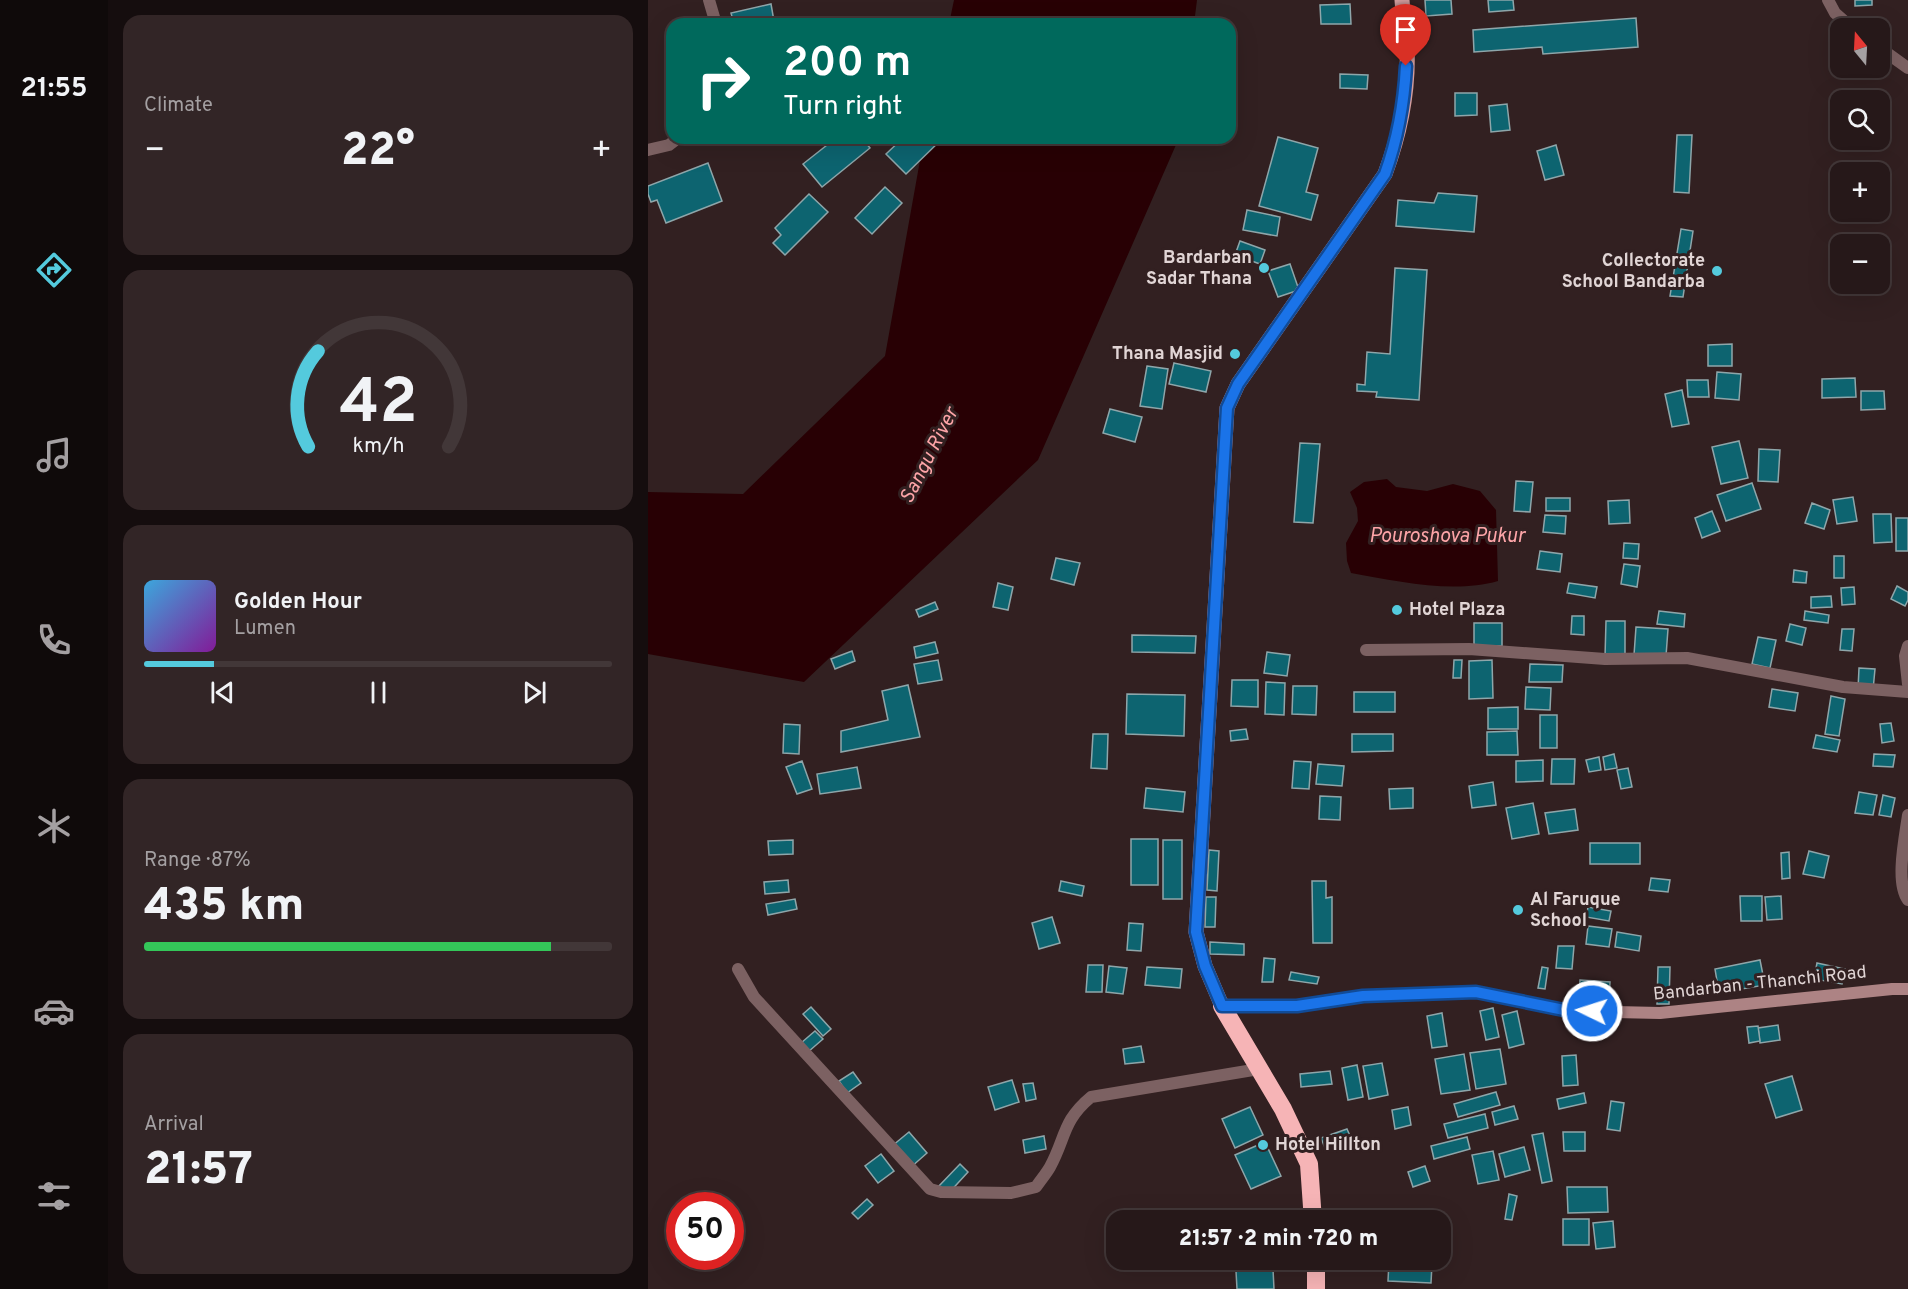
<!DOCTYPE html>
<html lang="en">
<head>
<meta charset="utf-8">
<style>
  :root { --surface:#261819; --page:#322526; --text:#f1f3f6; --muted:#a4a0a2; --line:#423738; --accent:#54cadd }
  body { margin:0; font-family:Overpass,sans-serif; background:var(--page); color:var(--text); height:100vh; display:flex; flex-direction:column; font-size:22px; white-space:nowrap }
  * { box-sizing:border-box; margin:0 }
  p { font-size:20px; color:var(--muted) }
  .icon { flex:none; width:33px; height:33px; fill:none; stroke:currentColor; stroke-width:2; stroke-linecap:round; stroke-linejoin:round }
  .map { position:relative; flex:1; overflow:hidden }
  .side { display:flex; flex-direction:column; gap:15px; padding:15px; background:#150d0e; width:540px }
  .side>* { flex:none }
  .top-card { position:absolute; left:18px; top:18px; width:570px; height:126px; border-radius:18px; box-shadow:0 6px 24px #0002,0 0 0 2px var(--line); background:#00695c; color:#fff; overflow:hidden }
  .needle { width:39px; rotate:342deg }
  .buttons { position:absolute; left:1182px; top:18px; display:grid; gap:12px }
  .buttons a { display:grid; place-items:center; width:60px; height:60px; border-radius:12px; background:var(--surface); box-shadow:0 6px 24px #0002,0 0 0 2px var(--line); font-size:30px }
  .speed { position:absolute; left:18px; top:1192px; display:flex; gap:12px; font-size:30px; font-weight:700; text-align:center }
  .speed>* { display:grid; place-content:center; width:78px; height:78px; border-radius:50%; background:var(--surface); box-shadow:0 6px 24px #0002,0 0 0 2px var(--line); line-height:1 }
  .speed .limit { border:9px solid #d22; background:#fff; color:#111 }
  .pin { position:absolute; display:grid; place-items:center; width:51px; height:51px; color:#fff; margin:-62px -26px; border-radius:50% 50% 50% 0; rotate:-45deg; box-shadow:0 0 6px #0007 }
  .pin .icon { rotate:45deg }
  .me { position:absolute; width:66px; margin:-33px; rotate:274deg; stroke-linejoin:round; filter:drop-shadow(0 0 4px #0008) }
  .turn { display:flex; align-items:center; gap:21px; height:126px; padding:0 18px; font-size:27px }
  .turn .icon { width:78px; height:78px; stroke-width:2.5 }
  .turn b { display:block; font-size:42px; line-height:51px }
  .big { font-size:45px; font-weight:800; line-height:1.1 }
  .side .card { flex:1; display:flex; flex-direction:column; justify-content:center; gap:9px; min-width:0; padding:0 21px; border-radius:18px; background:var(--page) }
  .side .dial { align-items:center; gap:0 }
  .dial svg { height:156px; overflow:visible; fill:none; stroke:var(--line); stroke-width:7; stroke-linecap:round; text-anchor:middle }
  .dial text { fill:var(--text); stroke:none }
  .song { display:flex; align-items:center; gap:18px }
  .cover { width:72px; height:72px; border-radius:9px; background:linear-gradient(135deg,hsl(200 70% 55%),hsl(290 70% 35%)) }
  .played { height:6px; border-radius:3px; background:linear-gradient(90deg,var(--accent) 15%,var(--line) 15%) }
  .keys { display:flex; justify-content:space-around; direction:ltr }
  .heat { display:flex; justify-content:space-between; align-items:center; font-size:33px; direction:ltr }
  .charge { height:9px; border-radius:4px; background:linear-gradient(90deg,#34c759 87%,var(--line) 0) }
  .trip { position:absolute; left:458px; top:1210px; width:345px; height:60px; border-radius:18px; background:var(--surface); box-shadow:0 6px 24px #0002,0 0 0 2px var(--line); font-weight:800; line-height:60px; text-align:center }
  main { display:flex; flex:1; min-height:0 }
  .menu { display:flex; flex-direction:column; width:108px; justify-content:space-around; align-items:center; background:#0f0a0a; color:var(--muted) }
  .menu .icon { width:42px; height:42px }
  .menu .selected { color:var(--accent) }
  .menu b { font-size:27px; color:var(--text) }
  .map>svg:first-child { display:block }
  .water { fill:#280004 }
  .building { fill:#0d6470; stroke:#8ea6aa; stroke-width:1.5 }
  .lines { fill:none; stroke-linecap:round; stroke-linejoin:round }
  .street { stroke:#7c6162; stroke-width:12 }
  .secondary { stroke:#ad8384; stroke-width:12 }
  .primary { stroke:#d39d9e; stroke-width:15 }
  .highway { stroke:#f6b4b6; stroke-width:18 }
  .route-casing { stroke:#114b97; stroke-width:15 }
  .route { stroke:#1a73e8; stroke-width:10 }
  .poi-dot { fill:#54cadd; stroke:#322021; stroke-width:2 }
  .labels { text-anchor:middle; dominant-baseline:central; stroke-width:6; stroke-linejoin:round; paint-order:stroke }
  .poi-label { font-size:18px; font-weight:bold; fill:#e1d5d5; stroke:#322021; text-anchor:end }
  .street-label { font-size:18px; fill:#e1d5d5; stroke:#322021 }
  .water-label { font-size:20px; font-style:italic; fill:#fea5a8; stroke:#322021 }
</style>
</head>
<body>
<main>
<nav class="menu">
<b>21:55</b>
<svg class="icon selected" aria-label="directions" viewBox="0 0 24 24"><path d="M12 3l9 9-9 9-9-9zM9 14v-3h6M13 9l2 2-2 2"/></svg>
<svg class="icon" aria-label="music" viewBox="0 0 24 24"><path d="M9 18V5l10-2v13"/><circle cx="6" cy="18" r="3"/><circle cx="16" cy="16" r="3"/></svg>
<svg class="icon" aria-label="phone" viewBox="0 0 24 24"><path d="M5 4h4l2 5-3 2q2 4 5 5l2-3 5 2v4C11 20 4 13 5 4z"/></svg>
<svg class="icon" aria-label="climate" viewBox="0 0 24 24"><path d="M12 3v18M4 7l16 10M4 17L20 7"/></svg>
<svg class="icon" aria-label="car" viewBox="0 0 24 24"><path d="M5 17H2v-5l4-1 3-4h7l3 4 3 1v5h-3M9 17h6M6 11h13"/><circle cx="7" cy="17" r="2"/><circle cx="17" cy="17" r="2"/></svg>
<svg class="icon" aria-label="filters" viewBox="0 0 24 24"><path d="M4 7h16M4 17h16"/><circle cx="9" cy="7" r="2"/><circle cx="15" cy="17" r="2"/></svg>
</nav>
<section class="side">
<div class="card"><p>Climate</p>
<div class="heat"><a>−</a><b class="big">22°</b><a>+</a></div>
</div>
<div class="card dial"><svg viewBox="0 0 100 80">
<path d="M14 69A42 42 0 1 1 86 69"/>
<path d="M14 69A42 42 0 0 1 19 20" stroke="#54cadd"/>
<text x="50" y="56" font-size="32" font-weight="700">42</text>
<text x="50" y="72" font-size="11">km/h</text>
</svg></div>
<div class="card">
<div class="song"><i class="cover"></i><div><b>Golden Hour</b><p>Lumen</p></div></div>
<div class="played"></div>
<div class="keys"><svg class="icon" aria-label="previous" viewBox="0 0 24 24"><path d="M18 5L8 12l10 7zM5 5v14"/></svg><svg class="icon" aria-label="pause" viewBox="0 0 24 24"><path d="M8 5v14M16 5v14"/></svg><svg class="icon" aria-label="next" viewBox="0 0 24 24"><path d="M6 5l10 7-10 7zM19 5v14"/></svg></div>
</div>
<div class="card"><p>Range · 87%</p><b class="big">435 km</b><div class="charge"></div></div>
<div class="card"><p>Arrival</p><b class="big">21:57</b></div>
</section>
<div class="map">
<svg width="1260" height="1289" viewBox="0 0 1260 1289">
  <rect width="100%" height="100%" fill="#322021"/>
  <g class="water">
    <path d="M306,0h243l-3,24h-245z"/>
    <path d="M276,138h255l-141,322 -234,222 -156,-28v-162l95,2 142,-138z"/>
    <path d="M739,479l9,8 31,4 26,-7 27,7 16,19 2,71c-45,13 -102,0 -147,-8l-4,-12 -1,-18 12,-22 -1,-13 -7,-16 14,-10z"/>
  </g>
  <g class="building">
    <path d="M777,0h26l1,14 -26,2z"/>
    <path d="M840,0h25l1,10 -25,2z"/>
    <path d="M1207,0h17v5l-17,1z"/>
    <path d="M123,4l3,17 -7,3h-33l-3,-11z"/>
    <path d="M702,4l1,20h-30l-1,-19z"/>
    <path d="M988,18l2,29 -95,7 -1,-7 -68,5 -1,-22z"/>
    <path d="M692,74l28,1 -1,14 -27,-1z"/>
    <path d="M807,93h22v22l-22,1z"/>
    <path d="M859,104l3,26 -19,2 -2,-26z"/>
    <path d="M1184,125h8v13l-8,-1z"/>
    <path d="M1029,135h15l-3,58 -15,-1z"/>
    <path d="M630,137l40,11 -12,44 12,3 -7,25 -52,-14z"/>
    <path d="M188,138h26l8,10 -48,39 -19,-23z"/>
    <path d="M255,138h40l-37,36 -20,-20z"/>
    <path d="M908,145l8,30 -19,5 -8,-29z"/>
    <path d="M60,163l14,38 -56,22 -9,-23 -6,2 -3,-8v-8z"/>
    <path d="M237,187l17,16 -30,31 -17,-16z"/>
    <path d="M790,193l39,3 -3,36 -78,-6 2,-26 36,3z"/>
    <path d="M161,194l19,18 -43,43 -12,-12 8,-8 -6,-7z"/>
    <path d="M599,210l33,7 -3,19 -34,-6z"/>
    <path d="M1033,229l12,2 -10,66 -13,-1z"/>
    <path d="M592,241l25,9 -5,14 -25,-9z"/>
    <path d="M642,264l9,26 -21,7 -10,-26z"/>
    <path d="M747,268l32,2 -8,130 -43,-3 1,-5 -20,-1v-7l8,1 2,-33 23,2z"/>
    <path d="M1084,344v22h-24v-21z"/>
    <path d="M526,363l37,8 -5,21 -37,-8z"/>
    <path d="M499,366l21,3 -6,40 -22,-3z"/>
    <path d="M1069,372l24,2 -2,26 -24,-2z"/>
    <path d="M1207,378l1,19 -34,1v-19z"/>
    <path d="M1039,380h21l1,17h-21z"/>
    <path d="M1034,390l7,34 -17,3 -7,-33z"/>
    <path d="M1213,391h23l1,18 -24,1z"/>
    <path d="M462,409l32,8 -7,25 -32,-9z"/>
    <path d="M1091,441l9,37 -27,6 -9,-37z"/>
    <path d="M652,443l20,1 -7,79 -19,-1z"/>
    <path d="M1111,449l21,1 -2,32 -20,-1z"/>
    <path d="M868,481l17,1 -3,30 -16,-1z"/>
    <path d="M1104,483l9,26 -35,12 -9,-26z"/>
    <path d="M1205,497l4,24 -20,3 -4,-24z"/>
    <rect x="898" y="498" width="24" height="13"/>
    <path d="M981,500l1,23 -21,1 -1,-23z"/>
    <path d="M1164,503l18,7 -6,19 -19,-6z"/>
    <path d="M1064,511l8,20 -18,7 -7,-20z"/>
    <path d="M1225,514h18l1,28 -18,1z"/>
    <path d="M897,515l21,1 -1,18 -22,-2z"/>
    <rect x="1248" y="518" width="12" height="33"/>
    <path d="M976,543l15,1 -1,15 -15,-1z"/>
    <path d="M892,551l22,3 -2,18 -23,-3z"/>
    <rect x="1186" y="556" width="10" height="22"/>
    <path d="M408,558l24,5 -6,22 -23,-6z"/>
    <path d="M976,564l16,2 -3,21 -16,-3z"/>
    <path d="M1146,570l13,2 -1,11 -13,-1z"/>
    <path d="M350,583l15,4 -5,23 -15,-3z"/>
    <path d="M921,583l28,4 -2,11 -28,-5z"/>
    <path d="M1249,586l11,6v8l-3,6 -14,-7z"/>
    <path d="M1206,587l1,17 -13,1 -1,-17z"/>
    <path d="M1183,596l1,11 -21,1v-11z"/>
    <path d="M287,602l3,7 -19,8 -3,-7z"/>
    <path d="M1011,611l26,3 -1,13 -27,-3z"/>
    <path d="M1157,611l24,4 -1,8 -24,-3z"/>
    <path d="M924,616h12v19l-13,-1z"/>
    <path d="M958,621h19v37l-20,-1z"/>
    <rect x="826" y="623" width="28" height="23"/>
    <path d="M1142,624l16,4 -4,17 -16,-4z"/>
    <path d="M988,627l32,2 -2,27 -32,-1z"/>
    <path d="M1194,629h12l-2,22 -12,-1z"/>
    <path d="M484,635l64,1 -1,17 -63,-1z"/>
    <path d="M1110,637l18,3 -6,28 -18,-4z"/>
    <path d="M287,642l3,11 -22,5 -2,-11z"/>
    <path d="M204,651l3,10 -20,8 -4,-10z"/>
    <path d="M619,652l23,3 -3,21 -23,-3z"/>
    <path d="M290,660l4,20 -24,4 -4,-20z"/>
    <path d="M806,660h8l-1,18h-8z"/>
    <path d="M844,660l1,38 -24,1v-38z"/>
    <path d="M882,664l33,1 -1,17h-33z"/>
    <path d="M1211,668l16,1 -2,21 -15,-1z"/>
    <path d="M584,680h26v27l-27,-1z"/>
    <path d="M618,682l19,1 -1,32 -19,-1z"/>
    <path d="M260,685l12,52 -79,15v-21l47,-11 -6,-29z"/>
    <path d="M645,686h24l-1,29 -24,-1z"/>
    <path d="M878,687l25,1 -1,22 -25,-1z"/>
    <path d="M1124,689l26,4 -3,18 -26,-4z"/>
    <rect x="706" y="692" width="41" height="20"/>
    <path d="M479,694l58,1 -1,41 -58,-2z"/>
    <path d="M1183,696l14,3 -6,37 -14,-2z"/>
    <path d="M870,707v22h-30v-21z"/>
    <rect x="892" y="715" width="17" height="33"/>
    <path d="M1243,723l3,18 -12,2 -2,-19z"/>
    <path d="M136,724l16,1 -1,29 -16,-1z"/>
    <path d="M598,729l2,10 -17,2 -1,-10z"/>
    <path d="M869,731l1,24h-31v-23z"/>
    <path d="M445,734h15l-1,35 -16,-1z"/>
    <path d="M704,734h41v17l-41,1z"/>
    <path d="M1168,735l24,5 -3,12 -24,-4z"/>
    <path d="M966,754l3,14 -12,2 -2,-13z"/>
    <path d="M1226,754l21,1 -2,12 -20,-1z"/>
    <path d="M951,757l2,13 -12,2 -3,-12z"/>
    <path d="M904,759h23l-1,25h-23z"/>
    <path d="M895,760v21l-27,1v-21z"/>
    <path d="M154,761l10,28 -15,5 -11,-27z"/>
    <path d="M646,761l17,1 -2,27 -17,-1z"/>
    <path d="M670,764l26,2 -2,20 -26,-2z"/>
    <path d="M209,767l4,21 -41,6 -3,-20z"/>
    <path d="M980,768l4,19 -11,2 -4,-19z"/>
    <path d="M845,782l3,23 -24,3 -3,-22z"/>
    <path d="M498,788l39,4 -2,20 -39,-4z"/>
    <path d="M765,788v20l-23,1 -1,-20z"/>
    <path d="M1211,792l18,3 -4,20 -18,-2z"/>
    <path d="M1235,795l12,3 -4,19 -12,-2z"/>
    <path d="M672,796l21,1 -1,23 -21,-1z"/>
    <path d="M885,803l6,31 -27,5 -6,-31z"/>
    <path d="M927,809l3,21 -29,4 -4,-21z"/>
    <rect x="483" y="839" width="27" height="46"/>
    <path d="M145,840v14l-24,1 -1,-14z"/>
    <rect x="515" y="840" width="19" height="59"/>
    <rect x="942" y="843" width="50" height="21"/>
    <path d="M561,850l10,1 -2,40 -10,-1z"/>
    <path d="M1161,851l20,5 -5,22 -21,-4z"/>
    <path d="M1141,852l1,26 -8,1 -1,-26z"/>
    <path d="M1003,878l19,2 -2,12 -19,-2z"/>
    <path d="M140,880l1,12 -24,2 -1,-12z"/>
    <path d="M413,881l23,5 -2,10 -23,-5z"/>
    <path d="M664,881h14v17l6,-1v46h-19z"/>
    <path d="M1092,896h22v25h-21z"/>
    <path d="M1133,896l1,23 -15,1 -2,-23z"/>
    <path d="M558,897h10l-1,30h-10z"/>
    <path d="M147,899l2,10 -29,6 -2,-11z"/>
    <path d="M940,907l23,4 -2,10 -23,-4z"/>
    <path d="M404,917l8,26 -21,6 -7,-26z"/>
    <path d="M481,923l14,1 -2,27 -14,-1z"/>
    <path d="M940,926l24,3 -3,18 -23,-3z"/>
    <path d="M969,932l24,4 -2,15 -24,-4z"/>
    <path d="M562,942l34,2v11l-34,-1z"/>
    <path d="M910,946h16l-2,23 -16,-1z"/>
    <path d="M616,958l11,1 -2,23h-11z"/>
    <path d="M1112,960l5,25 -46,8 -4,-24z"/>
    <path d="M1169,963l28,6 -3,15 -28,-5z"/>
    <path d="M440,965h15l-1,27h-16z"/>
    <path d="M461,966l18,2 -4,26 -17,-2z"/>
    <path d="M499,967l35,2 -2,19 -35,-3z"/>
    <path d="M894,967l6,1 -3,21 -7,-1z"/>
    <path d="M1010,967h12l-1,37h-12z"/>
    <path d="M643,972l28,5 -2,7 -28,-4z"/>
    <path d="M932,980l30,2 -1,21 -30,-2z"/>
    <path d="M163,1007l20,22 -8,7 -20,-22z"/>
    <path d="M845,1008l6,29 -13,3 -6,-29z"/>
    <path d="M869,1011l7,33 -15,4 -7,-33z"/>
    <path d="M794,1013l5,33 -15,2 -5,-32z"/>
    <path d="M1130,1025l2,15 -20,3 -2,-15z"/>
    <path d="M1110,1026l2,15 -11,2 -2,-16z"/>
    <path d="M167,1031l8,8 -15,13 -7,-9z"/>
    <path d="M493,1046l3,16 -19,2 -2,-15z"/>
    <path d="M852,1049l6,35 -30,5 -6,-36z"/>
    <path d="M816,1054l6,36 -29,4 -6,-35z"/>
    <path d="M928,1055l2,30 -15,1 -1,-30z"/>
    <path d="M734,1063l6,32 -19,4 -6,-33z"/>
    <path d="M709,1065l6,32 -15,3 -6,-32z"/>
    <path d="M682,1071l2,13 -31,3 -1,-13z"/>
    <path d="M205,1072l8,11 -14,10 -8,-12z"/>
    <path d="M1144,1076l10,34 -26,8 -11,-34z"/>
    <path d="M364,1080l7,22 -24,8 -7,-23z"/>
    <path d="M385,1083l3,16 -10,2 -3,-17z"/>
    <path d="M848,1092l4,13 -42,12 -4,-13z"/>
    <path d="M936,1093l2,10 -27,6 -2,-10z"/>
    <path d="M963,1101l13,2 -4,28 -13,-2z"/>
    <path d="M866,1106l4,13 -23,6 -3,-13z"/>
    <path d="M602,1107l13,28 -28,13 -13,-29z"/>
    <path d="M760,1107l3,18 -16,4 -3,-19z"/>
    <path d="M837,1114l3,14 -40,10 -4,-14z"/>
    <path d="M699,1129l4,9 -26,10 -4,-10z"/>
    <path d="M261,1132l18,21 -17,15 -18,-22z"/>
    <path d="M915,1132h22v19h-21z"/>
    <path d="M895,1133l9,48 -10,2 -10,-48z"/>
    <path d="M396,1136l2,13 -21,4 -2,-13z"/>
    <path d="M819,1137l3,12 -36,10 -3,-13z"/>
    <path d="M617,1142l16,34 -30,13 -16,-34z"/>
    <path d="M876,1147l6,23 -25,7 -6,-23z"/>
    <path d="M845,1151l6,29 -21,4 -6,-29z"/>
    <path d="M233,1154l13,17 -16,12 -13,-17z"/>
    <path d="M312,1164l8,8 -21,23 -9,-8z"/>
    <path d="M777,1166l5,15 -17,6 -5,-15z"/>
    <path d="M919,1187h40l1,25 -40,1z"/>
    <path d="M861,1194l8,2 -5,24 -7,-1z"/>
    <path d="M219,1199l6,6 -15,14 -6,-6z"/>
    <rect x="915" y="1219" width="26" height="26"/>
    <path d="M965,1221l2,26 -19,2 -3,-26z"/>
    <path d="M741,1261l43,3 -1,19 -43,-2z"/>
    <path d="M625,1269l1,20h-37l-1,-18z"/>
  </g>
  <g class="lines">
    <g class="street">
      <path d="M61,0l7,24"/>
      <path d="M1180,0l7,13 17,15"/>
      <path d="M1232,48l28,20"/>
      <path d="M0,150l21,-5 9,-7"/>
      <path d="M1260,646l-3,10 3,28"/>
      <path d="M718,650l103,-1 136,10 82,-1 156,29 65,5"/>
      <path d="M1260,815c-3,22 -13,68 0,85"/>
      <path d="M90,969l16,28 176,192 11,3 70,1 25,-6c4,-6 10,-13 14,-20 16,-29 12,-46 41,-70l168,-28"/>
    </g>
    <path class="secondary" d="M574,1006h75l66,-10 113,-4 93,19 91,2 232,-24h16"/>
    <path class="primary" d="M574,1006l-17,-40 -9,-34 31,-524 11,-24 147,-210c15,-40 24,-85 22,-128 -1,-15 -4,-31 -5,-46"/>
    <g class="highway">
      <path d="M574,1006l61,103 26,55 4,57"/>
      <path d="M668,1289v-29"/>
    </g>
  </g>
  <g class="lines">
    <g class="route-casing">
      <path id="route" d="M758,66c-2,38 -8,72 -21,108l-147,210 -11,24 -31,524 9,34 17,40h75l66,-10 113,-4 93,19h23"/>
    </g>
    <use href="#route" class="route"/>
  </g>
  <g class="poi-dot">
    <circle cx="616" cy="268" r="6"/>
    <circle cx="1069" cy="271" r="6"/>
    <circle cx="587" cy="354" r="6"/>
    <circle cx="749" cy="610" r="6"/>
    <circle cx="870" cy="910" r="6"/>
    <circle cx="615" cy="1145" r="6"/>
  </g>
  <g class="labels">
    <g class="poi-label">
      <text x="604" y="258">Bardarban<tspan x="604" dy="21">Sadar Thana</tspan></text>
      <text x="1057" y="261">Collectorate<tspan x="1057" dy="21">School Bandarba</tspan></text>
      <text x="575" y="354">Thana Masjid</text>
      <text x="761" y="610" text-anchor="start">Hotel Plaza</text>
      <text x="882" y="900" text-anchor="start">Al Faruque<tspan x="882" dy="21">School</tspan></text>
      <text x="627" y="1145" text-anchor="start">Hotel Hillton</text>
    </g>
    <g class="street-label">
      <text transform="translate(1112 984) rotate(-6)">Bandarban - Thanchi Road</text>
    </g>
    <g class="water-label">
      <text transform="translate(282 456) rotate(-63)">Sangu River</text>
      <text x="799" y="537">Pouroshova Pukur</text>
    </g>
  </g>
</svg>
<div class="buttons">
<a><svg class="needle" viewBox="-14 -14 28 28"><path d="M0-13l5 13h-10z" fill="#e53935"/><path d="M0 13l5-13h-10z" fill="#a4a0a2"/></svg></a>
<a><svg class="icon" aria-label="search" viewBox="0 0 24 24"><circle cx="10" cy="10" r="6"/><path d="M15 15l6 6"/></svg></a>
<a>+</a>
<a>−</a>
</div>
<div class="speed"><div class="limit">50</div></div>
<div class="pin" style="left:758px;top:66px;background:#d93025"><svg class="icon" aria-label="arrive" viewBox="0 0 24 24"><path d="M6 21V4h12l-3 4 3 4H6"/></svg></div>
<svg class="me" style="left:944px;top:1011px" viewBox="-20 -20 40 40"><circle r="17" fill="#1a73e8" stroke="#fff" stroke-width="3"/><path d="M0-11L8 9 0 5-8 9z" fill="#fff"/></svg>
<div class="trip">21:57 · 2 min · 720 m</div>
<div class="top-card">
<div class="turn"><svg class="icon" aria-label="right" viewBox="0 0 24 24"><path d="M7 20v-9h11M14 6l5 5-5 5"/></svg><div><b>200 m</b>Turn right</div></div>
</div>
</div>
</main>
</body>
</html>
